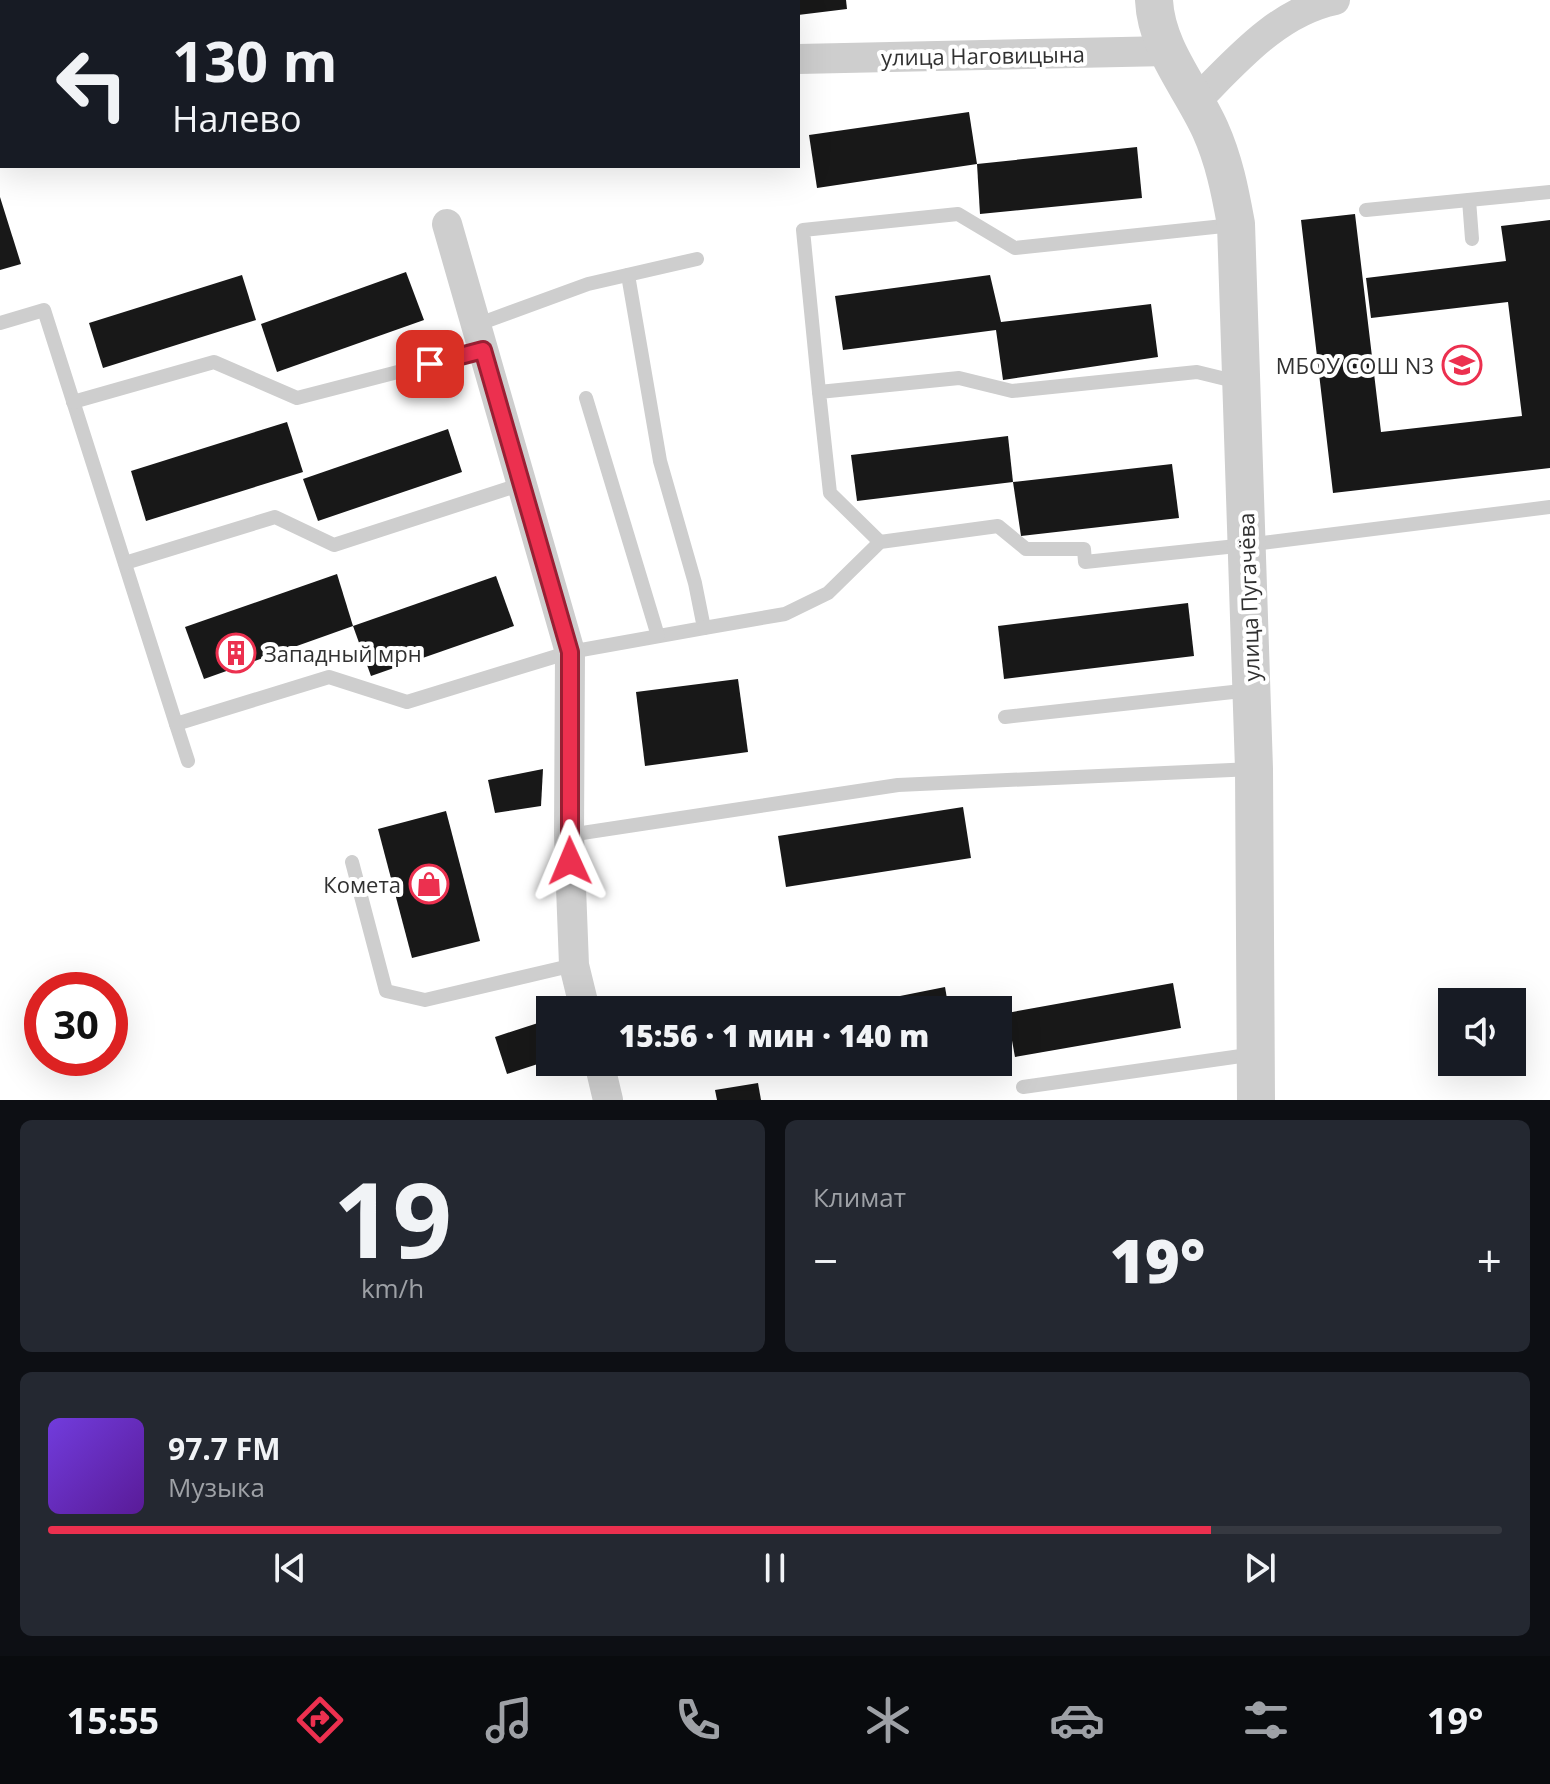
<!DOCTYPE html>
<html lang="ru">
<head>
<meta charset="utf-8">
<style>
  :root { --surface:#171b24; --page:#242831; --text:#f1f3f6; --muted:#9ea1a6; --line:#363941; --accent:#ec304f }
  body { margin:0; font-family:"Open Sans",sans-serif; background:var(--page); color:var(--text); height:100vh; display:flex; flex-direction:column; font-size:30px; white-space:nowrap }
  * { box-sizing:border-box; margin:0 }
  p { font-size:26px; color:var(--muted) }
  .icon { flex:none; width:44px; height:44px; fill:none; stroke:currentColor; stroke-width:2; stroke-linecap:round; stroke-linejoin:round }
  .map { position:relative; height:1100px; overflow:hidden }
  .sheet { display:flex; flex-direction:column; gap:20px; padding:20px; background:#0d0f14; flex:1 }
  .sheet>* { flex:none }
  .banner { position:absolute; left:0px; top:0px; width:800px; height:168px; box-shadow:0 8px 32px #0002; background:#171b24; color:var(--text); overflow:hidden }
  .fabs { position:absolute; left:1438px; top:988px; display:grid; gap:16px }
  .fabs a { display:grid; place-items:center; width:88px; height:88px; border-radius:0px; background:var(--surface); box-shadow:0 8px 32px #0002; font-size:40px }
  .speed { position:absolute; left:24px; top:972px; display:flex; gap:16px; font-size:40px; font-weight:700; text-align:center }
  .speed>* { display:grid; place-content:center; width:104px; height:104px; border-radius:50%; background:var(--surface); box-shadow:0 8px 32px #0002; line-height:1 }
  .speed .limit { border:12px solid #d22; background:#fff; color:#111 }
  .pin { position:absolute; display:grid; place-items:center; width:68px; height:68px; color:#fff; margin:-34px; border-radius:16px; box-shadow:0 4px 12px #0006 }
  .me { position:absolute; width:88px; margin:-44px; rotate:359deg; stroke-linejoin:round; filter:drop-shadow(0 0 6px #0008) }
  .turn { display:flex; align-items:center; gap:28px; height:168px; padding:0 40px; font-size:36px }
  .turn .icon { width:104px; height:104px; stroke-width:2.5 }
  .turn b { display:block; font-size:56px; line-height:68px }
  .big { font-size:60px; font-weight:800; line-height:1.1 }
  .sheet .widget { flex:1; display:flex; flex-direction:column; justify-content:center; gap:12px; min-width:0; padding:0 28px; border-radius:12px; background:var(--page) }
  .sheet .dial { align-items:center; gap:0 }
  .dial b { font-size:104px; line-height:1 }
  .song { display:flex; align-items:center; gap:24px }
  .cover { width:96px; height:96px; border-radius:12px; background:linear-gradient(135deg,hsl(260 70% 55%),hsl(270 70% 35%)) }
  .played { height:8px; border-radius:4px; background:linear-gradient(90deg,var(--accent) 80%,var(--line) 80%) }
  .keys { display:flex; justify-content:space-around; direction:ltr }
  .heat { display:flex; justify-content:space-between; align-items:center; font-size:44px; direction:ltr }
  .sheet .tiles { flex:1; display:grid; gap:20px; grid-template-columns:1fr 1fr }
  .widget:last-child { grid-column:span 2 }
  .trip { position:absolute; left:536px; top:996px; width:476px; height:80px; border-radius:0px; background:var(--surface); box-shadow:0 8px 32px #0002; font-weight:800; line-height:80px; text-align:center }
  .tabs { display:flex; height:128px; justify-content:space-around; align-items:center; background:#090b0e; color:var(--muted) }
  .tabs .icon { width:56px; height:56px }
  .tabs .active { color:var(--accent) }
  .tabs b { font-size:36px; color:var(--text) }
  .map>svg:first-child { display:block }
  .building { fill:#181818 }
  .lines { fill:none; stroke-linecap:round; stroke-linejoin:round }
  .service { stroke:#cecece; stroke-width:14 }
  .minor { stroke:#cecece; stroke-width:30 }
  .tertiary { stroke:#cecece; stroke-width:38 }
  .route-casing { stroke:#991f33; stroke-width:20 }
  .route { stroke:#ec304f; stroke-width:14 }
  .labels { text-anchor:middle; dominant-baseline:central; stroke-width:8; stroke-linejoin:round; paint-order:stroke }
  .street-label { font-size:22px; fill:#313131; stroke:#fff }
  .poi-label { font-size:22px; fill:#313131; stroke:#fff; text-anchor:end }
</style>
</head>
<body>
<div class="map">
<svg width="1550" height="1100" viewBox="0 0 1550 1100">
  <rect width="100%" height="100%" fill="#fff"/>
  <g class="building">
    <path d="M798,0h48l1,9 -49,6z"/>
    <path d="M969,112l8,52 -160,24 -8,-53z"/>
    <path d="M1137,147l5,51 -162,16 -3,-50z"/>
    <path d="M0,197l21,67 -21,6z"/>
    <path d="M1355,214l26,218 141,-16 -14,-114 -137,16 -5,-40 140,-17 -5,-35 49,-6v248l-217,25 -32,-273z"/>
    <path d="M406,272l18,48 -147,52 -16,-48z"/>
    <path d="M242,275l14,45 -153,48 -14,-45z"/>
    <path d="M990,275l11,47 150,-18 7,53 -155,23 -7,-50 -153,20 -8,-54z"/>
    <path d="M287,422l16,50 -157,49 -15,-50z"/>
    <path d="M448,429l14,43 -144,49 -15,-42z"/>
    <path d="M1008,436l5,46 -156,19 -6,-46z"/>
    <path d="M1172,464l7,54 -158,18 -8,-54z"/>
    <path d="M337,574l16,52 -149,53 -19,-52z"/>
    <path d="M496,576l18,50 -143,50 -18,-50z"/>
    <path d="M1188,603l6,53 -190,23 -6,-53z"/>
    <path d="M738,679l10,73 -103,14 -9,-74z"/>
    <path d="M543,769l-2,37 -46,7 -7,-33z"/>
    <path d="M963,807l8,51 -185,29 -8,-51z"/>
    <path d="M446,811l34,130 -68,17 -34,-129z"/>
    <path d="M1173,983l8,45 -166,29 -8,-44z"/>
    <path d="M945,987l4,23h-114v-1z"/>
    <path d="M538,1023l12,37 -43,14 -12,-37z"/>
    <path d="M815,1062h49v1l-47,10z"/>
    <path d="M758,1083l3,17h-44l-2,-10z"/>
  </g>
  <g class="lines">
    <g class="service">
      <path d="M1469,200l3,39"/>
      <path d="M1366,210l184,-18"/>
      <path d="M0,323l44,-13 132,414 153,-47 78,25 163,-50 134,-24 -9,-45 -35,-122 -32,-186"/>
      <path d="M476,325l112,-41 109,-25"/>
      <path d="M819,392l-16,-162 155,-16 57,34 218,-23"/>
      <path d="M586,398l72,238"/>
      <path d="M73,402l141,-40 83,36 186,-48"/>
      <path d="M880,542l-50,-49 -11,-101 140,-14 53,13 185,-19 41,10"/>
      <path d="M125,563l150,-46 59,28 188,-61"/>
      <path d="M704,628l81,-14 43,-21 52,-51 118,-16 28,23h58l1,13 161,-17 304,-38"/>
      <path d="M1005,717l246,-27"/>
      <path d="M176,724l12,37"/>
      <path d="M569,835l329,-50 355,-16"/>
      <path d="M352,862l34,129 39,9 149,-35"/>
      <path d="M1023,1087l232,-33"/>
    </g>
    <g class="minor">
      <path d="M798,59l370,-8"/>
      <path d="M1195,102c41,-41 82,-90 140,-102"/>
      <path d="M0,132h2"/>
      <path d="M447,224l123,428 -1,183 5,130 11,45"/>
      <path d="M599,1062l9,38"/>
    </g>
    <path class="tertiary" d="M1154,0c2,48 37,87 56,129 14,31 20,62 26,95l18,545 2,331"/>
  </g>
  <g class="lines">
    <g class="route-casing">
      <path id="route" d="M430,364l53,-14 87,302v209"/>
    </g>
    <use href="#route" class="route"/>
  </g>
  <defs>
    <g id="school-ring" transform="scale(2)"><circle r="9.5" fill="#fff" stroke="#ec304f" stroke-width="1.5"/><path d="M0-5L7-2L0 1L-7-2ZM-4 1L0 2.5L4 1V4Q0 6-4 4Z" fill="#ec304f"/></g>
    <g id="building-ring" transform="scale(2)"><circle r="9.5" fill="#fff" stroke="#ec304f" stroke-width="1.5"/><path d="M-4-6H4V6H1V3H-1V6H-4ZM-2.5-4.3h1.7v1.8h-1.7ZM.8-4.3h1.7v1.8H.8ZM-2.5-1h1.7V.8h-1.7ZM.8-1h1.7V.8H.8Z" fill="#ec304f"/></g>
    <g id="shop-ring" transform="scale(2)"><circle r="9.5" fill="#fff" stroke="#ec304f" stroke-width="1.5"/><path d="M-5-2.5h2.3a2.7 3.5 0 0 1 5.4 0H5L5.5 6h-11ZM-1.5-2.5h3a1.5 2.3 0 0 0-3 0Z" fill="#ec304f"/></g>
  </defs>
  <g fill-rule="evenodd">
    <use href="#school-ring" x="1462" y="365"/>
    <use href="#building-ring" x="236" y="653"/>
    <use href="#shop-ring" x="429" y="884"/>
  </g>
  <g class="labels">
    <g class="street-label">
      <text transform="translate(983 55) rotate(-1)">улица Наговицына</text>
      <text transform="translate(1248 597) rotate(-92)">улица Пугачёва</text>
    </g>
    <g class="poi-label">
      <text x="1434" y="365">МБОУ СОШ N3</text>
      <text x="264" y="653" text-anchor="start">Западный мрн</text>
      <text x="401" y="884">Комета</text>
    </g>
  </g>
</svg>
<div class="fabs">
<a><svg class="icon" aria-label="sound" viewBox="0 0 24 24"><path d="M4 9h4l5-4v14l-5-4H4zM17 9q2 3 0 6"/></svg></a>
</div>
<div class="speed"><div class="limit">30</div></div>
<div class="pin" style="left:430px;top:364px;background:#d93025"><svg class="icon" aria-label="arrive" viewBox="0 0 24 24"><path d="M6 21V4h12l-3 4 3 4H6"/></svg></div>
<svg class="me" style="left:570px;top:861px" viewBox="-20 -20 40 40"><path d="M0-17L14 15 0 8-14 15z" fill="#ec304f" stroke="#fff" stroke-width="4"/></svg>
<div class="trip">15:56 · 1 мин · 140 m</div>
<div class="banner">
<div class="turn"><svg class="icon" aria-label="left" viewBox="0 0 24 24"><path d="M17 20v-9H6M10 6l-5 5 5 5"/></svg><div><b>130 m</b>Налево</div></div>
</div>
</div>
<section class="sheet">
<div class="tiles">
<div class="widget dial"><b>19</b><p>km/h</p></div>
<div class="widget"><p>Климат</p>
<div class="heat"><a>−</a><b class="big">19°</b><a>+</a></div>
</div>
<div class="widget">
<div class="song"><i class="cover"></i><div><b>97.7 FM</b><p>Музыка</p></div></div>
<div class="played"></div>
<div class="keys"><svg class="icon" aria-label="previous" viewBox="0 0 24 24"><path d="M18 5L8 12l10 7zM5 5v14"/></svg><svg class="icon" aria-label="pause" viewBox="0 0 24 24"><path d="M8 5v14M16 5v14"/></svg><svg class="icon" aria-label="next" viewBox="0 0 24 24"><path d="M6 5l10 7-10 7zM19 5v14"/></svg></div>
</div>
</div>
</section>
<nav class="tabs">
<b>15:55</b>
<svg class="icon active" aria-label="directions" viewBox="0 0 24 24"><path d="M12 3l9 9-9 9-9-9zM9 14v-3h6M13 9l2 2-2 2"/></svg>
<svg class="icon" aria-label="music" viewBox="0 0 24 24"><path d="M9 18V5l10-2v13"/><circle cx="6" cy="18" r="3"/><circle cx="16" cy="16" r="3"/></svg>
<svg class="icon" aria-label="phone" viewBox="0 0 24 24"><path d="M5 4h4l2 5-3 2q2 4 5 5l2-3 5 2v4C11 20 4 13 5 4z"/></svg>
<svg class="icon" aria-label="climate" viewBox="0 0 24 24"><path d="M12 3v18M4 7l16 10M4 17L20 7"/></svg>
<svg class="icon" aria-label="car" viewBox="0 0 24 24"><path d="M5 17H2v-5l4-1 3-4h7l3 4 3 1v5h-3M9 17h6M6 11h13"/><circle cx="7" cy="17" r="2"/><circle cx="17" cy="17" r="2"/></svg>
<svg class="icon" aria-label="filters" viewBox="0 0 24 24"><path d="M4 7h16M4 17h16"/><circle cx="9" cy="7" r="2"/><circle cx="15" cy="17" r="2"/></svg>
<b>19°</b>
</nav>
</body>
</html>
